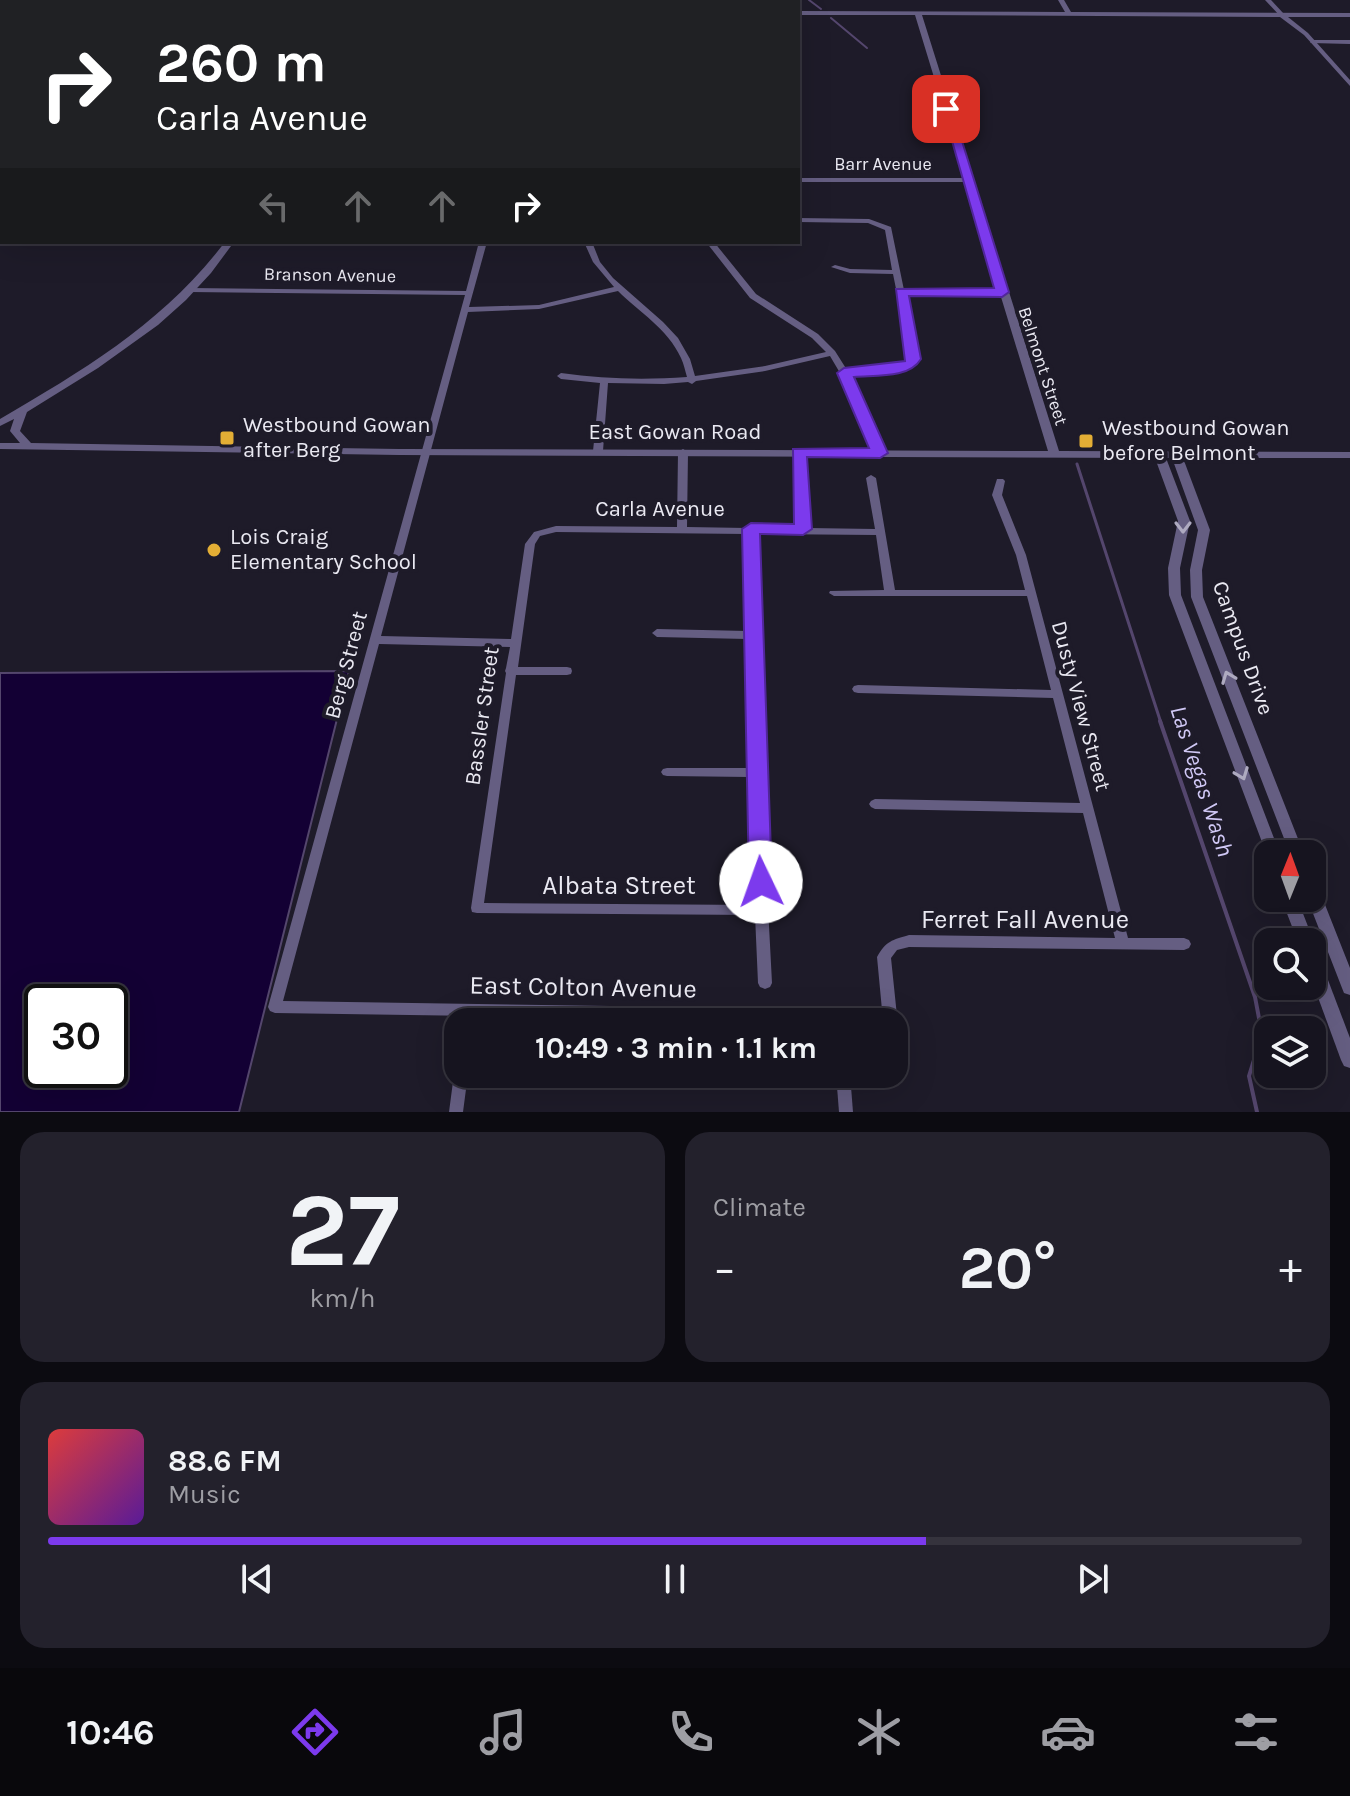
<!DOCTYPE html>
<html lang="en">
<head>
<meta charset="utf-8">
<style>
  :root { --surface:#16141f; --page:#23212c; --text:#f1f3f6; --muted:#9e9ea4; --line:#35333d; --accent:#7c3aed }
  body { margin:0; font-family:Karla,sans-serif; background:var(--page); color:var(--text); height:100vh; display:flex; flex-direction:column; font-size:30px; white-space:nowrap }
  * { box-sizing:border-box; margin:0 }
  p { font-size:26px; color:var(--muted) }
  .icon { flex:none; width:44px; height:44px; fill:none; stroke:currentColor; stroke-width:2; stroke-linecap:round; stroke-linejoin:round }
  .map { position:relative; height:1112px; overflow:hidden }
  .side { display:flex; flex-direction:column; gap:20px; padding:20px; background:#0c0b11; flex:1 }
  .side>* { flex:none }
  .banner { position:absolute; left:0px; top:0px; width:800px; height:244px; box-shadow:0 8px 32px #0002,0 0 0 2px var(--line); background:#202124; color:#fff; overflow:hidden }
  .needle { width:52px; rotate:1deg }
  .buttons { position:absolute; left:1254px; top:840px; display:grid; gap:16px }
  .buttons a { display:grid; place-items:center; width:72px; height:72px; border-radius:16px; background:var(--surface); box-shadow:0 8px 32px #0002,0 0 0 2px var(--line); font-size:40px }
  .speed { position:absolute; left:24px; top:984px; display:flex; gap:16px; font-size:40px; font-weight:700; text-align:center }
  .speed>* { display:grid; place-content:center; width:104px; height:104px; border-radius:50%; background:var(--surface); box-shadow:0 8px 32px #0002,0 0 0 2px var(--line); line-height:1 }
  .speed .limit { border:4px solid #111; border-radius:12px; background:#fff; color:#111 }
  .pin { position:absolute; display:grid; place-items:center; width:68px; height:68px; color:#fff; margin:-34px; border-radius:16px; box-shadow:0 4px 12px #0006 }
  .me { position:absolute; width:88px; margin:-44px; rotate:357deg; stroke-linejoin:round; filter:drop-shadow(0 0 6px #0008) }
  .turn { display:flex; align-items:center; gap:28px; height:168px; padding:0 24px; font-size:36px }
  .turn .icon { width:104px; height:104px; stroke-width:2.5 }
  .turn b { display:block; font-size:56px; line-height:68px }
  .lanes { display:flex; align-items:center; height:76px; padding:0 24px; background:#0003; justify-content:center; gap:40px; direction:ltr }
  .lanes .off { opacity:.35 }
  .big { font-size:60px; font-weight:700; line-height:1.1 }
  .side .tile { flex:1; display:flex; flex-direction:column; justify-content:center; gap:12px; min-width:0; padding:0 28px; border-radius:24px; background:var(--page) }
  .side .dial { align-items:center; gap:0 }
  .dial b { font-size:104px; line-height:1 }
  .song { display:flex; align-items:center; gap:24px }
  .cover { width:96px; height:96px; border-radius:12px; background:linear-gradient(135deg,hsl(0 70% 55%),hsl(270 70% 35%)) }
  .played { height:8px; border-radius:4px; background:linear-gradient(90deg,var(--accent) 70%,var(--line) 70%) }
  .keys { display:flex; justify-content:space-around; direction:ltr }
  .heat { display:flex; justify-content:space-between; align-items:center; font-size:44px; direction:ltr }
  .side .tiles { flex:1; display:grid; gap:20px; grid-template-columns:1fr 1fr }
  .tile:last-child { grid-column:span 2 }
  .trip { position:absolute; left:444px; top:1008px; width:464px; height:80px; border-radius:24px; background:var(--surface); box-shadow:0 8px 32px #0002,0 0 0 2px var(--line); font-weight:700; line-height:80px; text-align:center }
  .menu { display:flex; height:128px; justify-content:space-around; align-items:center; background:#09080c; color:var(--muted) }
  .menu .icon { width:56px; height:56px }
  .menu .selected { color:var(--accent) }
  .menu b { font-size:36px; color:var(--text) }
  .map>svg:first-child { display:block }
  .water { fill:#130034; stroke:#54466d; stroke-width:2; fill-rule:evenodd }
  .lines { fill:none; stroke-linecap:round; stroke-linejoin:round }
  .stream-far2 { stroke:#54466d; stroke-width:2 }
  .stream-far1 { stroke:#54466d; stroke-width:3 }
  .stream { stroke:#54466d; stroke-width:4 }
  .minor { fill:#655e82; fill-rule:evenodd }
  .tertiary { fill:#655e82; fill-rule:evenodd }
  .secondary { fill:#8f83bd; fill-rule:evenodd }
  .motorway { fill:#cac0f6; fill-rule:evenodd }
  .rail-casing { stroke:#85838e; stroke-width:4 }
  .rail { stroke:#1e1b29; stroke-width:2; stroke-dasharray:5; stroke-linecap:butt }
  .wall { fill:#432a73 }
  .shaded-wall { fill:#2c1c4f }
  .oneway { stroke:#aeaac0 }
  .route { fill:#7c3aed; stroke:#51269a; stroke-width:2 }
  .poi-dot { fill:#e3ae35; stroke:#1e1b29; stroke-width:3 }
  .labels { text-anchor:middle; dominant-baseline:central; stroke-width:8; stroke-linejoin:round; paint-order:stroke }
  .far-street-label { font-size:18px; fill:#eae9f2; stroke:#1e1b29 }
  .poi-label { font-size:22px; fill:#eae9f2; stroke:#1e1b29; text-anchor:start }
  .street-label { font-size:22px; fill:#eae9f2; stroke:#1e1b29 }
  .water-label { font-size:24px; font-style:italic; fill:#d0c8f5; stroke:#1e1b29 }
  .near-street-label { font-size:26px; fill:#eae9f2; stroke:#1e1b29 }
</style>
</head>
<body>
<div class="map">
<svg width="1350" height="1112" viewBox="0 0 1350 1112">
  <rect width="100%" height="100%" fill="#1e1b29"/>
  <path class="water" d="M349,671l-110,441h-239v-439zM42,1002h68v68h-68z"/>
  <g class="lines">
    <g class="stream-far2">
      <path d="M809,0l12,9"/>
      <path d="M431,2l5,-2"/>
      <path d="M831,18l36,30"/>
    </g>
    <path class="stream-far1" d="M1077,464l84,259"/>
    <path class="stream" d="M1160,721l95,276 7,37 -13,42 8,36"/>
    <g class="minor">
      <path d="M1265,0h6l13,14v2h-4z"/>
      <path d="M1313,40h37v4l-39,-1 -1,-1z"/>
      <path d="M798,178h170l3,2 -3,2h-170z"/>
      <path d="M798,218l71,1 22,8 13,63h98l4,2 -4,2h-97l13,65 -20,13 -49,3 36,78 -2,2h-6l-2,-2 -35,-80 -10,-17 -65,15 -69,10 -4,3 -4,-2 -24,2 -56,-1 -5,68 -5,3 -3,-1 -2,-2 7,-68 -39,-4 -4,-3 4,-3c42,6 83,7 126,4 -2,-6 -3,-13 -6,-19 -13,-29 -42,-46 -63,-67l-79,18 -71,3 -87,324 130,3 14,-95 9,-12 22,-6 121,1 1,-75 5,-3 5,3 -1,75 60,1 4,-2 4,2h43l-4,-76 5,-3 5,3 4,76 67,1 -9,-51 5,-3 5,3 19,112h130l-9,-35 -24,-60 5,-16h6l2,2 -3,14 24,60 102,383h56l5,2 2,4 -2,4 -5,2 -275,-3 -12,3 -6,8 6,58 -2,4 -5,2 -615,-9 -5,-2 -2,-4 197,-712 -275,-3 -4,-2 4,-2 276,3 13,-49h8l-18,65 70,-2 75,-18 -21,-25 -9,-20h8l8,20 13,16 50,44 15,16 12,21 5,17 70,-10 61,-14 -14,-14 -62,-40 -44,-56h8l42,52 62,40 17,17 12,19 49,-3 14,-9 -17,-84 -43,-1 -19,-6 4,-2 15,4 42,1 -7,-40 -17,-7 -70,-1zM556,532l190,2 1,97 -90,-2 -5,4 5,4 90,2 2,129h-82l-4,1 -2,3 2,3 4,1 82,1 6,128 -271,-2 32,-228h51l4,-1 1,-3 -1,-3 -4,-1h-49l17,-123 5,-8zM756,534l120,1 8,55 -54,1 -1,2 5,3h193l24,94 -193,-5 -4,1 -2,3 2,3 4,1 195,5 27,105 -205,-4 -4,2 -2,3 2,3 4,2 208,4 32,125 -206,-3c-17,5 -23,6 -32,22l5,53 -599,-9 96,-357 131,3 -4,21 -1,3 1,2 -35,235 1,4 5,1 278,2 3,68 2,4 5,2 5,-2 2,-4 -11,-210z"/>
      <path d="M456,1069h2v5h10l-5,38h-14l5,-38z"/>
      <path d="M836,1074h14l3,38h-14z"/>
    </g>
    <g class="tertiary">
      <path d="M1058,0h6l7,12 279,1v4h-62l20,16 42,47v6l-46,-51 -24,-18 -358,-2 137,436 291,1v6h-167l27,72 -8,40 1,27 101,257h-14l-99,-257 -1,-27 8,-40 -26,-72h-6l24,63 -10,47 1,27 99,259h-12v4l-99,-263 -1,-27 10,-47 -23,-63 -756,-3 -399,-6v-6h20l-10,-12 4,-12 -14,7v-7c87,-51 163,-96 225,-177h9l-23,31 -25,27 -28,25 -60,43 -71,44 -7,19 11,12 368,6 649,2 -133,-436h-117v-4l267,1z"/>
      <rect x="0" y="9" width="2" height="4"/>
      <path d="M1312,886l5,2 3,4 30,76v27l-6,-2 -2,-5 -35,-90h5z"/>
      <path d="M1281,898h16l17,44 -2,4v-4h-14z"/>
      <path d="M1312,952l6,2 2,5 30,79v30l-6,-2 -3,-6 -29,-79z"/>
    </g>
    <g class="secondary">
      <path d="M170,0h8l-9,2z"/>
      <path d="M2,80v6l-2,1v-6z"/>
    </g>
    <g class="motorway">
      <path d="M2,213v8l-2,1v-8z"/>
      <path d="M2,228v8l-2,1v-8z"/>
    </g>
    <g class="rail-casing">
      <path id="rail" d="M384,2l4,-2"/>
    </g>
    <use href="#rail" class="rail"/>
  </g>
  <path class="wall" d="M720,0h28l-6,2h-16z"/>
  <path class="shaded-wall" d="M734,0h14l-6,2h-8z"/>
  <defs><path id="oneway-chevron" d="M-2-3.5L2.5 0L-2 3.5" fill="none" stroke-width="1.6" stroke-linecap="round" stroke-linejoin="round" transform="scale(2)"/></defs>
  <g class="oneway">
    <use href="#oneway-chevron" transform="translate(1183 527) rotate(90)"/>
    <use href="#oneway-chevron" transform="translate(1228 677) rotate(-111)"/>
    <use href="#oneway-chevron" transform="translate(1242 774) rotate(69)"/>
  </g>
  <path class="route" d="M942,106l10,3 57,183 -7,5 -93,-1 12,63c-12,20 -46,16 -67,18l34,76 -8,5 -73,-1 5,72 -9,6 -43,-1 12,348 -3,7h-17l-3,-7 -7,-353 9,-6 43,1 -1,-75 76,-1 -32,-75 7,-5 61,-7 -9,-72 98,-1z"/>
  <g class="poi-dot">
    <rect x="219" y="430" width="16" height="16" rx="4"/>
    <rect x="1078" y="433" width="16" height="16" rx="4"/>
    <circle cx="214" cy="550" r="8"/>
  </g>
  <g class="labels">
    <g class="far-street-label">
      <text x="883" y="164">Barr Avenue</text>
      <text transform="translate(330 275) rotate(1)">Branson Avenue</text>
      <text transform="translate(1043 366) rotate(72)">Belmont Street</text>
    </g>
    <g class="poi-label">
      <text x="243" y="425">Westbound Gowan<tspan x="243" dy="25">after Berg</tspan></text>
      <text x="1102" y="428">Westbound Gowan<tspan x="1102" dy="25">before Belmont</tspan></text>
      <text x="230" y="537">Lois Craig<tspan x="230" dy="25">Elementary School</tspan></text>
    </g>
    <g class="street-label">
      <text x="675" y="432">East Gowan Road</text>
      <text x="660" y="509">Carla Avenue</text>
      <text transform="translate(1243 648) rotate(70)">Campus Drive</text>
      <text transform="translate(346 665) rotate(-75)">Berg Street</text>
      <text transform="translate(1081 706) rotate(75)">Dusty View Street</text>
      <text transform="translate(482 716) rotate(-82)">Bassler Street</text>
    </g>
    <g class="water-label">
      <text transform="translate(1202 781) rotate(72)">Las Vegas Wash</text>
    </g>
    <g class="near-street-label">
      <text x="619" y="885">Albata Street</text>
      <text x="1025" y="919">Ferret Fall Avenue</text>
      <text transform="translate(583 987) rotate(1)">East Colton Avenue</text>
    </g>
  </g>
</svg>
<div class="buttons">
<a><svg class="needle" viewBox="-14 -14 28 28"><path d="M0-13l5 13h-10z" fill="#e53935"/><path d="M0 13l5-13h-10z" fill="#9e9ea4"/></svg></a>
<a><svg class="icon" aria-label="search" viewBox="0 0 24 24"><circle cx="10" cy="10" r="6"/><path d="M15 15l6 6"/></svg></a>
<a><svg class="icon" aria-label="layers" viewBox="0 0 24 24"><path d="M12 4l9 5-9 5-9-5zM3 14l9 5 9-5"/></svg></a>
</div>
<div class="speed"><div class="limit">30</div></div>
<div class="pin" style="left:946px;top:109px;background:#d93025"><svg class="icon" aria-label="arrive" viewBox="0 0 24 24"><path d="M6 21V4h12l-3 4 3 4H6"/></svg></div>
<svg class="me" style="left:761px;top:882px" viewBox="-20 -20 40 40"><circle r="19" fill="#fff"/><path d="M0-13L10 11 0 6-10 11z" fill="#7c3aed"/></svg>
<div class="trip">10:49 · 3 min · 1.1 km</div>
<div class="banner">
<div class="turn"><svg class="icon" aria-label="right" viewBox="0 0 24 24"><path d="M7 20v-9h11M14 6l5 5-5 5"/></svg><div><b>260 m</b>Carla Avenue</div></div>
<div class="lanes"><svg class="icon off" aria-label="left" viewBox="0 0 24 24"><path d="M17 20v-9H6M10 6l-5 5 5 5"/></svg><svg class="icon off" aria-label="ahead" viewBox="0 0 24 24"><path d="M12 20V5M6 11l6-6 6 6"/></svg><svg class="icon off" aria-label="ahead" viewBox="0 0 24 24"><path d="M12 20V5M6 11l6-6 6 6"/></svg><svg class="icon" aria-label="right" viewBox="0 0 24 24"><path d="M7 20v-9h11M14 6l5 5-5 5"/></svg></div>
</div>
</div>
<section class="side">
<div class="tiles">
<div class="tile dial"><b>27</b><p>km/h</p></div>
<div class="tile"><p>Climate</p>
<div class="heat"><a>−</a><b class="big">20°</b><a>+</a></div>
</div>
<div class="tile">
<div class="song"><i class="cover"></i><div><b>88.6 FM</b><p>Music</p></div></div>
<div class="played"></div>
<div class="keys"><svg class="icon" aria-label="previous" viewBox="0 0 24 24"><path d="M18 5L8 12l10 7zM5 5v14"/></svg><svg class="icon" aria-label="pause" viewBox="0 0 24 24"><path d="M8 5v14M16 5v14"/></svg><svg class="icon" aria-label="next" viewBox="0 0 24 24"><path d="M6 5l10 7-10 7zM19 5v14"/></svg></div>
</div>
</div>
</section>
<nav class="menu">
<b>10:46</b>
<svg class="icon selected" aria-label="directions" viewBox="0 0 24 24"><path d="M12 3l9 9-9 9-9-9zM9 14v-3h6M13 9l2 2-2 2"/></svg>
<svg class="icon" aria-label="music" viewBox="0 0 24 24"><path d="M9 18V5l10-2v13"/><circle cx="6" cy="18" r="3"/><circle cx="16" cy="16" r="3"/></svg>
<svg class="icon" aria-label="phone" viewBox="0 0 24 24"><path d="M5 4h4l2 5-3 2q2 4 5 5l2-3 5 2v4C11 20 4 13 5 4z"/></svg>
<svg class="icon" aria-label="climate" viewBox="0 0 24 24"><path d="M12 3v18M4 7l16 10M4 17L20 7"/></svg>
<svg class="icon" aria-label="car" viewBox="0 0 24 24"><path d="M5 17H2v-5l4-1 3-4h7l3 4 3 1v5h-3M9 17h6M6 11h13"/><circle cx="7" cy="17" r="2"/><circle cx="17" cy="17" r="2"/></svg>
<svg class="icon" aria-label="filters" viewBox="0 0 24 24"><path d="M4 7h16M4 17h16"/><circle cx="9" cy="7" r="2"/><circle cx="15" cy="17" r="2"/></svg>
</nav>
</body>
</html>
